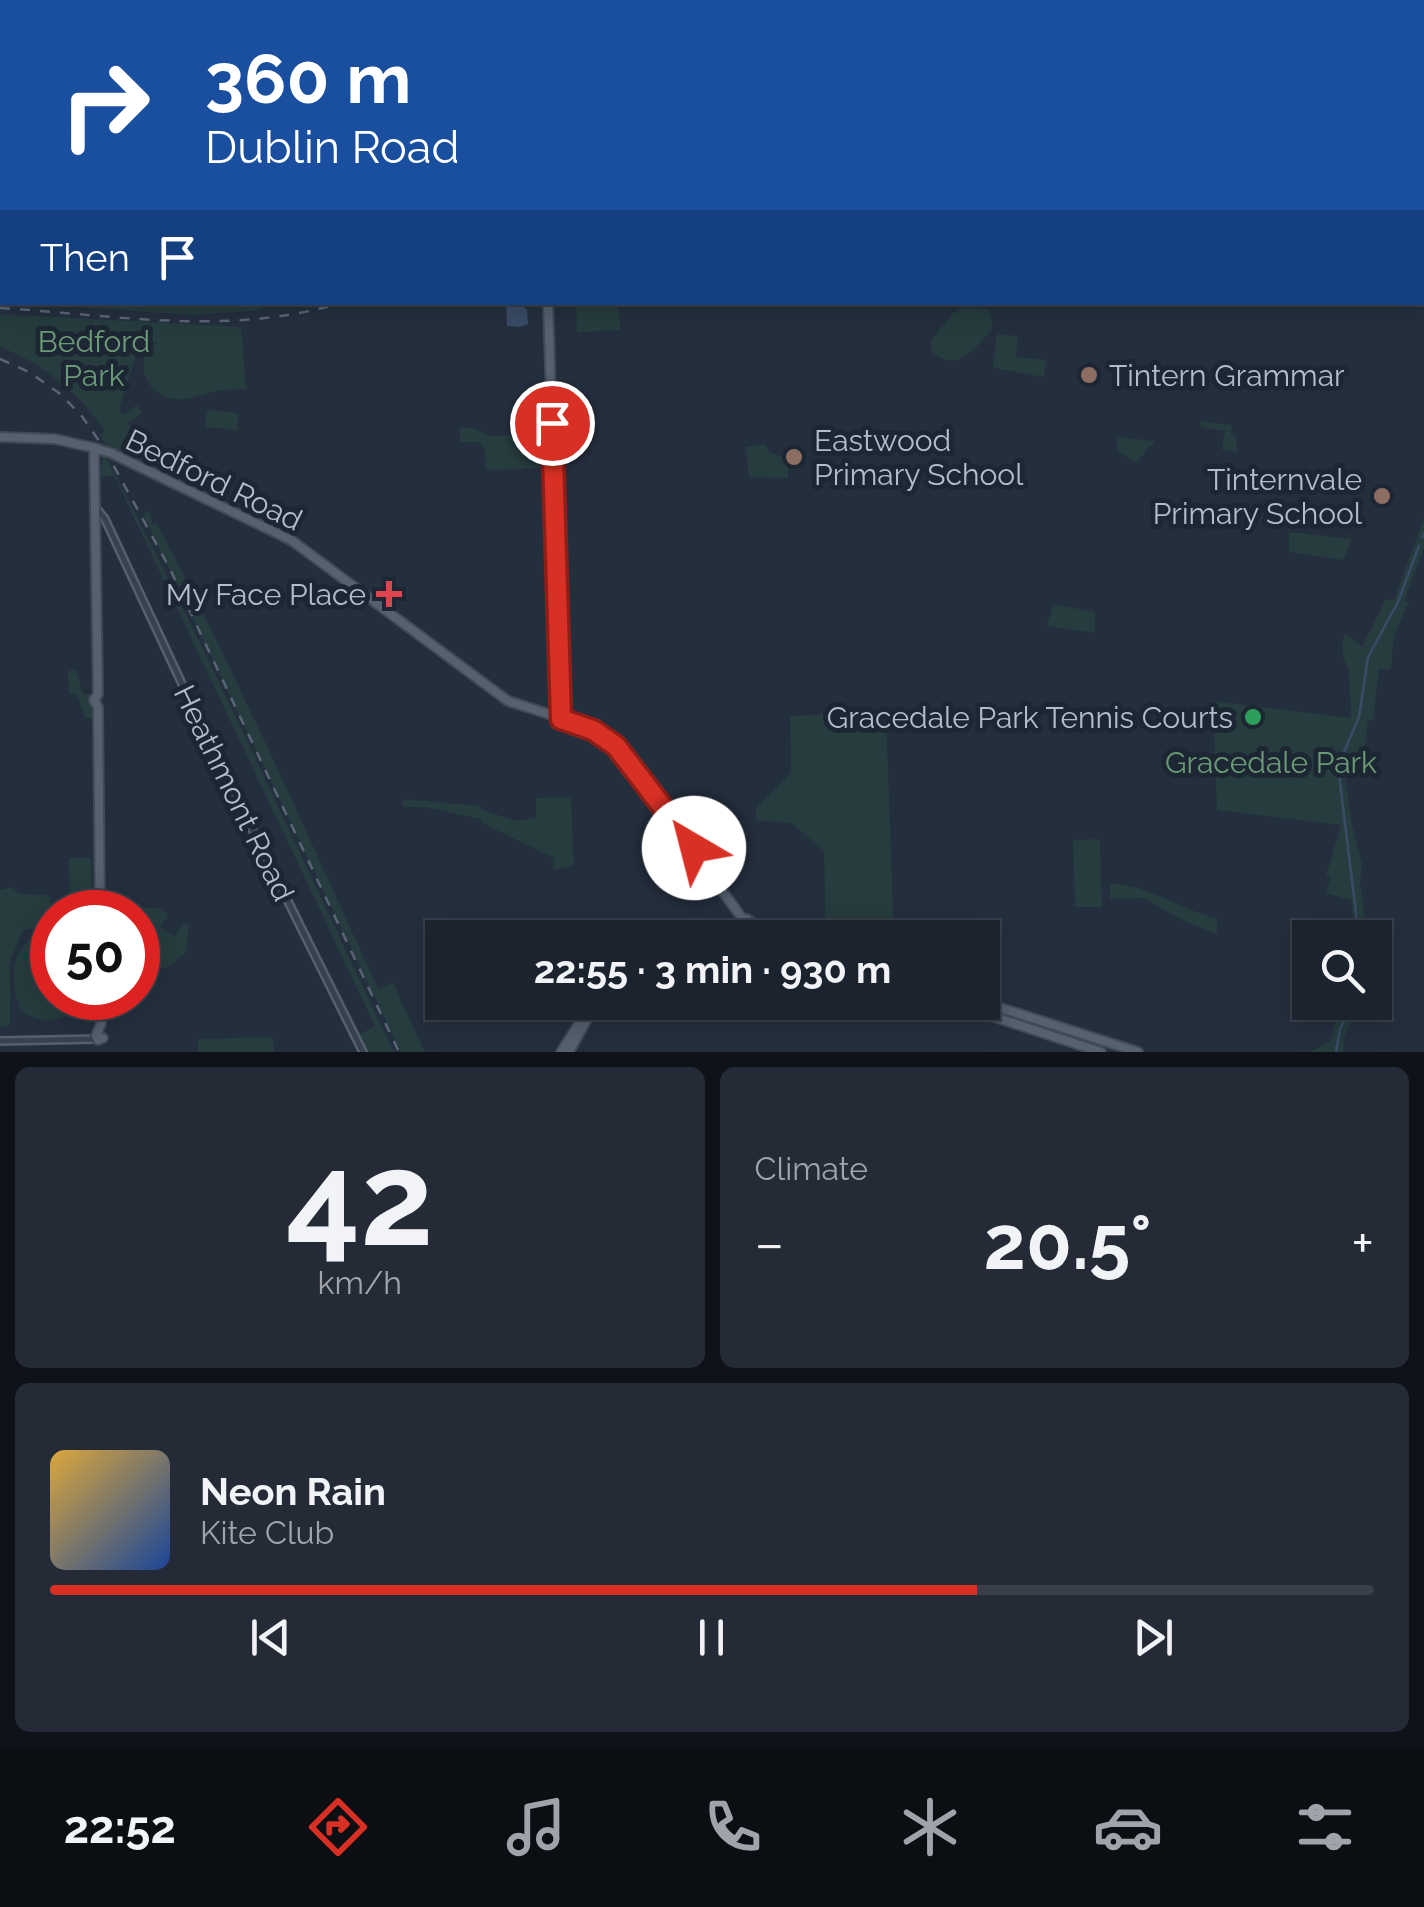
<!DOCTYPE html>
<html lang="en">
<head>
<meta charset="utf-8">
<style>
  :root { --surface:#1b232e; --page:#242b36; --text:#f1f3f6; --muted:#a0a4aa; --line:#39404a; --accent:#d93025 }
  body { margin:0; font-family:Raleway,sans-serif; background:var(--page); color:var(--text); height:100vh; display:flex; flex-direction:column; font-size:38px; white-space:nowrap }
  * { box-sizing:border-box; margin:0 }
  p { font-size:32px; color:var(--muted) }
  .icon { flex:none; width:55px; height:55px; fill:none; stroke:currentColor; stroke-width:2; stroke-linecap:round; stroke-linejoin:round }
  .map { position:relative; height:1052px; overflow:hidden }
  .details { display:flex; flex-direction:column; gap:15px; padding:15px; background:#0f1319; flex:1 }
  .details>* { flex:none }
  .guide { position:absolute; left:0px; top:0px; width:1425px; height:305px; box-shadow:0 5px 25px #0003,0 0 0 2px var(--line); background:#1a4fa0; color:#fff; overflow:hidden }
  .fabs { position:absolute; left:1292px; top:920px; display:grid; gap:20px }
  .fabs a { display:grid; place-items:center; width:100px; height:100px; border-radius:0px; background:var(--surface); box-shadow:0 5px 25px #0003,0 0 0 2px var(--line); font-size:50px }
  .speed { position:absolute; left:30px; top:890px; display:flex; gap:20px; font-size:50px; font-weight:700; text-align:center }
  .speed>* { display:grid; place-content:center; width:130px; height:130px; border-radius:50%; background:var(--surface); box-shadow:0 5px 25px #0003,0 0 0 2px var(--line); line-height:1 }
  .speed .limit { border:15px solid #d22; background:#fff; color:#111 }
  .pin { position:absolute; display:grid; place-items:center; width:85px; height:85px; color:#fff; margin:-42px; border:5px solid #fff; border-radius:50%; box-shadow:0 2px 10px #0007 }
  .me { position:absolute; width:110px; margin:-55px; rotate:323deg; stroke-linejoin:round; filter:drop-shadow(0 0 8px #0008) }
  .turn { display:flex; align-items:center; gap:35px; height:210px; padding:0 40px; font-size:45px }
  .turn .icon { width:130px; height:130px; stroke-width:2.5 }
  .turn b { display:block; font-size:70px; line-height:85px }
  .then { display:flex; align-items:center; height:95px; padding:0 40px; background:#0003; gap:20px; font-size:38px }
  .big { font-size:75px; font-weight:700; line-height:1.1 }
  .details .tile { flex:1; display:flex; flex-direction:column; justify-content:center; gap:15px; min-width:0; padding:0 35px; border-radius:15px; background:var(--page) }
  .details .dial { align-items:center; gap:0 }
  .dial b { font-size:130px; line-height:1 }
  .song { display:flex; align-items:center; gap:30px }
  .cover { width:120px; height:120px; border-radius:15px; background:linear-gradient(135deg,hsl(40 70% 55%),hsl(220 70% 35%)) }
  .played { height:10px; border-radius:5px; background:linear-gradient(90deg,var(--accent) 70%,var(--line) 70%) }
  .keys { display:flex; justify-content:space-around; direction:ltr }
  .heat { display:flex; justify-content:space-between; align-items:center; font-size:55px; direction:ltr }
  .details .tiles { flex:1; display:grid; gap:15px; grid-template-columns:1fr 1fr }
  .tile:last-child { grid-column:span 2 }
  .trip { position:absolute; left:425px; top:920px; width:575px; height:100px; border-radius:0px; background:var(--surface); box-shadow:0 5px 25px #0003,0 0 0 2px var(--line); font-weight:700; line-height:100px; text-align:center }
  .menu { display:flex; height:160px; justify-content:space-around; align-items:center; background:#0b0e12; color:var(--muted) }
  .menu .icon { width:70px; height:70px }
  .menu .current { color:var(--accent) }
  .menu b { font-size:45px; color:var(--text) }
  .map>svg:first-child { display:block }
  .green { fill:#263c3f }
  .water { fill:#394c67 }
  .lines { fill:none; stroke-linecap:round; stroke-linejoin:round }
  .stream { stroke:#394c67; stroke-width:2.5 }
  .minor-casing { stroke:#565f6c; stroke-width:10 }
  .major-casing { stroke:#414a57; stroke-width:12 }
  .highway-casing { stroke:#434c59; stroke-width:15 }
  .minor { stroke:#38414e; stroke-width:5 }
  .major { stroke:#56606e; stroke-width:8 }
  .highway { stroke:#746855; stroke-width:10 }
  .rail { stroke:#5a6575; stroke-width:2.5; stroke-dasharray:10 10; stroke-linecap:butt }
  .major-bridge-casing { stroke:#414a57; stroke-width:12; stroke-linecap:butt }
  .major-bridge { stroke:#56606e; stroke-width:8 }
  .route-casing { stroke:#8d1f18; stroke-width:25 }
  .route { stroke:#d93025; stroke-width:18 }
  .education-dot { fill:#8d6e63; stroke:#1d2633; stroke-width:4 }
  .health-dot { fill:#e0444e; stroke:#1d2633; stroke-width:4 }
  .leisure-dot { fill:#2e9e5b; stroke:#1d2633; stroke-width:4 }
  .labels { text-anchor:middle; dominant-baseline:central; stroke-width:10; stroke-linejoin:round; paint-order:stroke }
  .park-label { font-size:30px; fill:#6b9a76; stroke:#1d2633 }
  .poi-label { font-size:30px; fill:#b4bcc9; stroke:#1d2633; text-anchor:end }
  .street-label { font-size:30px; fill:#b4bcc9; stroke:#1d2633 }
</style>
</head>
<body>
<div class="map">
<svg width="1424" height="1052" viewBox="0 0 1424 1052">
  <rect width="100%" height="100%" fill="#242f3e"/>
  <g class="green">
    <path d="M262,302l1,8 -71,5 -176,-12z"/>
    <path d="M576,303h43l1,27 -43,2z"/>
    <path d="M963,307l27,3 3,18c-17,19 -37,49 -62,22v-10l22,-27z"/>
    <path d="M0,314l241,13 5,62c-8,0 -17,0 -24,1 -17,2 -29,11 -47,9 -30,-4 -44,-40 -17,-57h-18l-21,68 4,5 14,-10 5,8 -14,10 15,22 6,20 -42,-19 -7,-11 5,-4c-27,-39 -61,-67 -105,-84z"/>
    <path d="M997,334l21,2 -2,21 30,3 -2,17 -51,-9z"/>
    <path d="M207,410l32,3 -2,17 -32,-3z"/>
    <path d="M1200,421l32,4 -1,10 5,1 1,16 -15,-2 3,-19 -24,-4z"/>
    <path d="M469,427l22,9 37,-2 1,22h20v12l-63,2 -1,-19 -5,-9h-20l-1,-14z"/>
    <path d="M1117,437l38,4 -19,22 -19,-13z"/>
    <path d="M765,445l4,7 19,6v20l-39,-1 -3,-30z"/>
    <path d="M103,456l3,1c103,195 193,397 288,595h-27l-8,-17 16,-9 -261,-551 -14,3z"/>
    <path d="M149,511l4,14 4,-1c80,151 150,309 221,465l15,-6 32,69h-24l-258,-538z"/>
    <path d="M1424,518v30l-20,53 5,1 -15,33 -3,34h-12l-6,51 -5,1 -6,50 -18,-2 8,57 10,37 -2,18 7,53 -1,3h-12l-3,-37 -25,-7 5,-16 -5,-1 15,-51 -124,-15 -4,-109 138,17 -2,-49c-7,-8 -9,-27 -4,-36l17,14 24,-48 8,1z"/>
    <path d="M1289,532l62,7 -7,21 -55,-8z"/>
    <path d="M1053,604l42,8v21l-48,-7z"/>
    <path d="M76,670l7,24h10v24h-8l-8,-24h-8l-1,-23z"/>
    <path d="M874,712l12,3 8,222h-68l-2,-86 -33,-28 -35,-3v-12l35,-35 -1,-57z"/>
    <path d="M571,797l3,68 -20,5v-12l-72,-35 -1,-4 -57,-12h-21v-8l78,7 1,4 35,11 19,-4v-19z"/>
    <path d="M1100,839l2,68h-27l-2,-67z"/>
    <path d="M69,858h22l1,35 -22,1z"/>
    <path d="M1110,883c44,3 67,26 107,35v16l-32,-13 -42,-23 -33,1z"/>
    <path d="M12,887l7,7 31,1 2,32 -28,3 -2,3 -12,29v63l-10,2v-137z"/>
    <path d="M137,908h21l10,6 -7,14 14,9 8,-14 6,2 -3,27 -18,16h-30v-56h-11z"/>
    <path d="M43,933l9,1v64h32c-15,24 -39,28 -63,13 -12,-27 -11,-69 22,-78z"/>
    <path d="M1342,1003h19l-17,35 -1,14h-34l21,-11 7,-23 -8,-4 9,1z"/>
    <path d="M273,1037l1,15h-76v-13z"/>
  </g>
  <path class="water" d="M506,303l13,1 8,6 1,14 -8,3 -13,-1z"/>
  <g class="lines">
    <g class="stream">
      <path d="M1423,537l1,-3"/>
      <path d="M1359,938l-21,-172 21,-49 9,-60 30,-55 21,-56"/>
      <path d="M1336,1052l4,-23 14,-27"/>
    </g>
    <g class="minor-casing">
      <g id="minor">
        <path d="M96,508l9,11 114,244 144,289"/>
        <path d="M0,1041l97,-2"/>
      </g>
    </g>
    <g class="major-casing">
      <g id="major">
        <path d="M538,0v2"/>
        <path d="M1021,0l6,2"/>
        <path d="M565,2l8,-2"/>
        <path d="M618,2l6,-2"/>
        <path d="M1422,49h2"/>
        <path d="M548,302l13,417"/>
        <path d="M0,437l55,2 44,10"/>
        <path d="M94,448l4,246 -4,6 4,7 2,205"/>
        <path d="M111,453l180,87 217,161 78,25 25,15 146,197"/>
        <path d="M747,919l12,8 4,11"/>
        <path d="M101,998v26l-5,12 2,4 5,-2"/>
        <path d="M949,1002l152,50"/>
        <path d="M982,1002l156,50"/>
        <path d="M561,1052l32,-50"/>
        <path d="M569,1052l17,-31 15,-19"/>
      </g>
    </g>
    <g class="highway-casing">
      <g id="highway">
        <path d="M196,2l2,-2"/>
        <path d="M215,2l3,-2"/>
        <path d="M0,135l2,1"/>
        <path d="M0,144h2"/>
        <path d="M0,215l2,-3"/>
        <path d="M0,225l2,-2"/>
      </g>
    </g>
    <use href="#minor" class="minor"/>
    <use href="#major" class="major"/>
    <use href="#highway" class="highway"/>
    <g class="rail">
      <path d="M1074,2l6,-2"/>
      <path d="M0,308c116,7 231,29 344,-6"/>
      <path d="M0,359l29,13 30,21 22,22 23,33 66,121 229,483"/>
    </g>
    <g class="major-bridge-casing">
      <path id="major-bridge" d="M100,450l11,3"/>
    </g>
    <use href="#major-bridge" class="major-bridge"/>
  </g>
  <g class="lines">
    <g class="route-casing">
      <path id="route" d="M552,423l9,296 32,11 23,16 78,102"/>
    </g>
    <use href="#route" class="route"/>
  </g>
  <g class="education-dot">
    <circle cx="1089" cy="375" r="10"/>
    <circle cx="794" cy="457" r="10"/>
    <circle cx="1382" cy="496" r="10"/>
  </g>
  <path class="health-dot" d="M384 579h10v10h10v10h-10v10h-10v-10h-10v-10h10z"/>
  <circle class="leisure-dot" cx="1253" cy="717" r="10"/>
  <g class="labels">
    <g class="park-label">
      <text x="94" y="341">Bedford<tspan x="94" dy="34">Park</tspan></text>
      <text x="1271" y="762">Gracedale Park</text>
    </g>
    <g class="poi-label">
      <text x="1109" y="375" text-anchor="start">Tintern Grammar</text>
      <text x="814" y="440" text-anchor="start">Eastwood<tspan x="814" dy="34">Primary School</tspan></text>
      <text x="1362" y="479">Tinternvale<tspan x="1362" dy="34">Primary School</tspan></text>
      <text x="366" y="594">My Face Place</text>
      <text x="1233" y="717">Gracedale Park Tennis Courts</text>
    </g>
    <g class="street-label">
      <text transform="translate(214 480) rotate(26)">Bedford Road</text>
      <text transform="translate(234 793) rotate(64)">Heathmont Road</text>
    </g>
  </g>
</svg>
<div class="fabs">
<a><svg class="icon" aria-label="search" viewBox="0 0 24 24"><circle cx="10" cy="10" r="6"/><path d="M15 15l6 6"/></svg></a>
</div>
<div class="speed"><div class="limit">50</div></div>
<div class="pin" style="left:552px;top:423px;background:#d93025"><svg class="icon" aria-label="arrive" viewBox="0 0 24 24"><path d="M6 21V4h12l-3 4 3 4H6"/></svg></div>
<svg class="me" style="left:694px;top:848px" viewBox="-20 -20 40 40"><circle r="19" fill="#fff"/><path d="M0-13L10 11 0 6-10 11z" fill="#d93025"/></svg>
<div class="trip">22:55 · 3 min · 930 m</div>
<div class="guide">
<div class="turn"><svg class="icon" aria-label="right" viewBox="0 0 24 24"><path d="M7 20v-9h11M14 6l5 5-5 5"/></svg><div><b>360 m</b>Dublin Road</div></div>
<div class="then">Then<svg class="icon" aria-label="arrive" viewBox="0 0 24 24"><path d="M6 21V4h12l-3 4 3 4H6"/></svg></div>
</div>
</div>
<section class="details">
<div class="tiles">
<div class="tile dial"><b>42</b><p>km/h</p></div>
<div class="tile"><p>Climate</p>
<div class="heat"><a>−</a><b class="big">20.5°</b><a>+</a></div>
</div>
<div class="tile">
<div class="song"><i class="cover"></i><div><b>Neon Rain</b><p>Kite Club</p></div></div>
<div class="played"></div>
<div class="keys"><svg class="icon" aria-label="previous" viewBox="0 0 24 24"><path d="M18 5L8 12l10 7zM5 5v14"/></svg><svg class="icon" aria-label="pause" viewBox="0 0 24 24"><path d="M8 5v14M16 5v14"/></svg><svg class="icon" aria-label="next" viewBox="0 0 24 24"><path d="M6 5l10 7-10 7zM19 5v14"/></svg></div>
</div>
</div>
</section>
<nav class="menu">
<b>22:52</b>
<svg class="icon current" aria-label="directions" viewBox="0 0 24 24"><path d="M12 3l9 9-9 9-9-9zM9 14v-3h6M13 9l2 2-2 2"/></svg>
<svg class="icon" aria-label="music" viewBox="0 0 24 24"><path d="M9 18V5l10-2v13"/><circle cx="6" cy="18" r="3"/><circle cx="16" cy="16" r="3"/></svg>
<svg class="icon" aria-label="phone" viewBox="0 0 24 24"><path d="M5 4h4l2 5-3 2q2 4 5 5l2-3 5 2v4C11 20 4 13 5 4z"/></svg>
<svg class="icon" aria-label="climate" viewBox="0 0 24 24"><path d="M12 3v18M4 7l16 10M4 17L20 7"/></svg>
<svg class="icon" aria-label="car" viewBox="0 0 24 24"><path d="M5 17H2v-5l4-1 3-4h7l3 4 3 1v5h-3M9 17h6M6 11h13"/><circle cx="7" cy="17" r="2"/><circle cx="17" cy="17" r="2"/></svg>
<svg class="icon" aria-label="filters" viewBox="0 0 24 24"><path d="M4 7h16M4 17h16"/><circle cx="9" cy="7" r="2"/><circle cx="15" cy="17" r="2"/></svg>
</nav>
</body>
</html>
